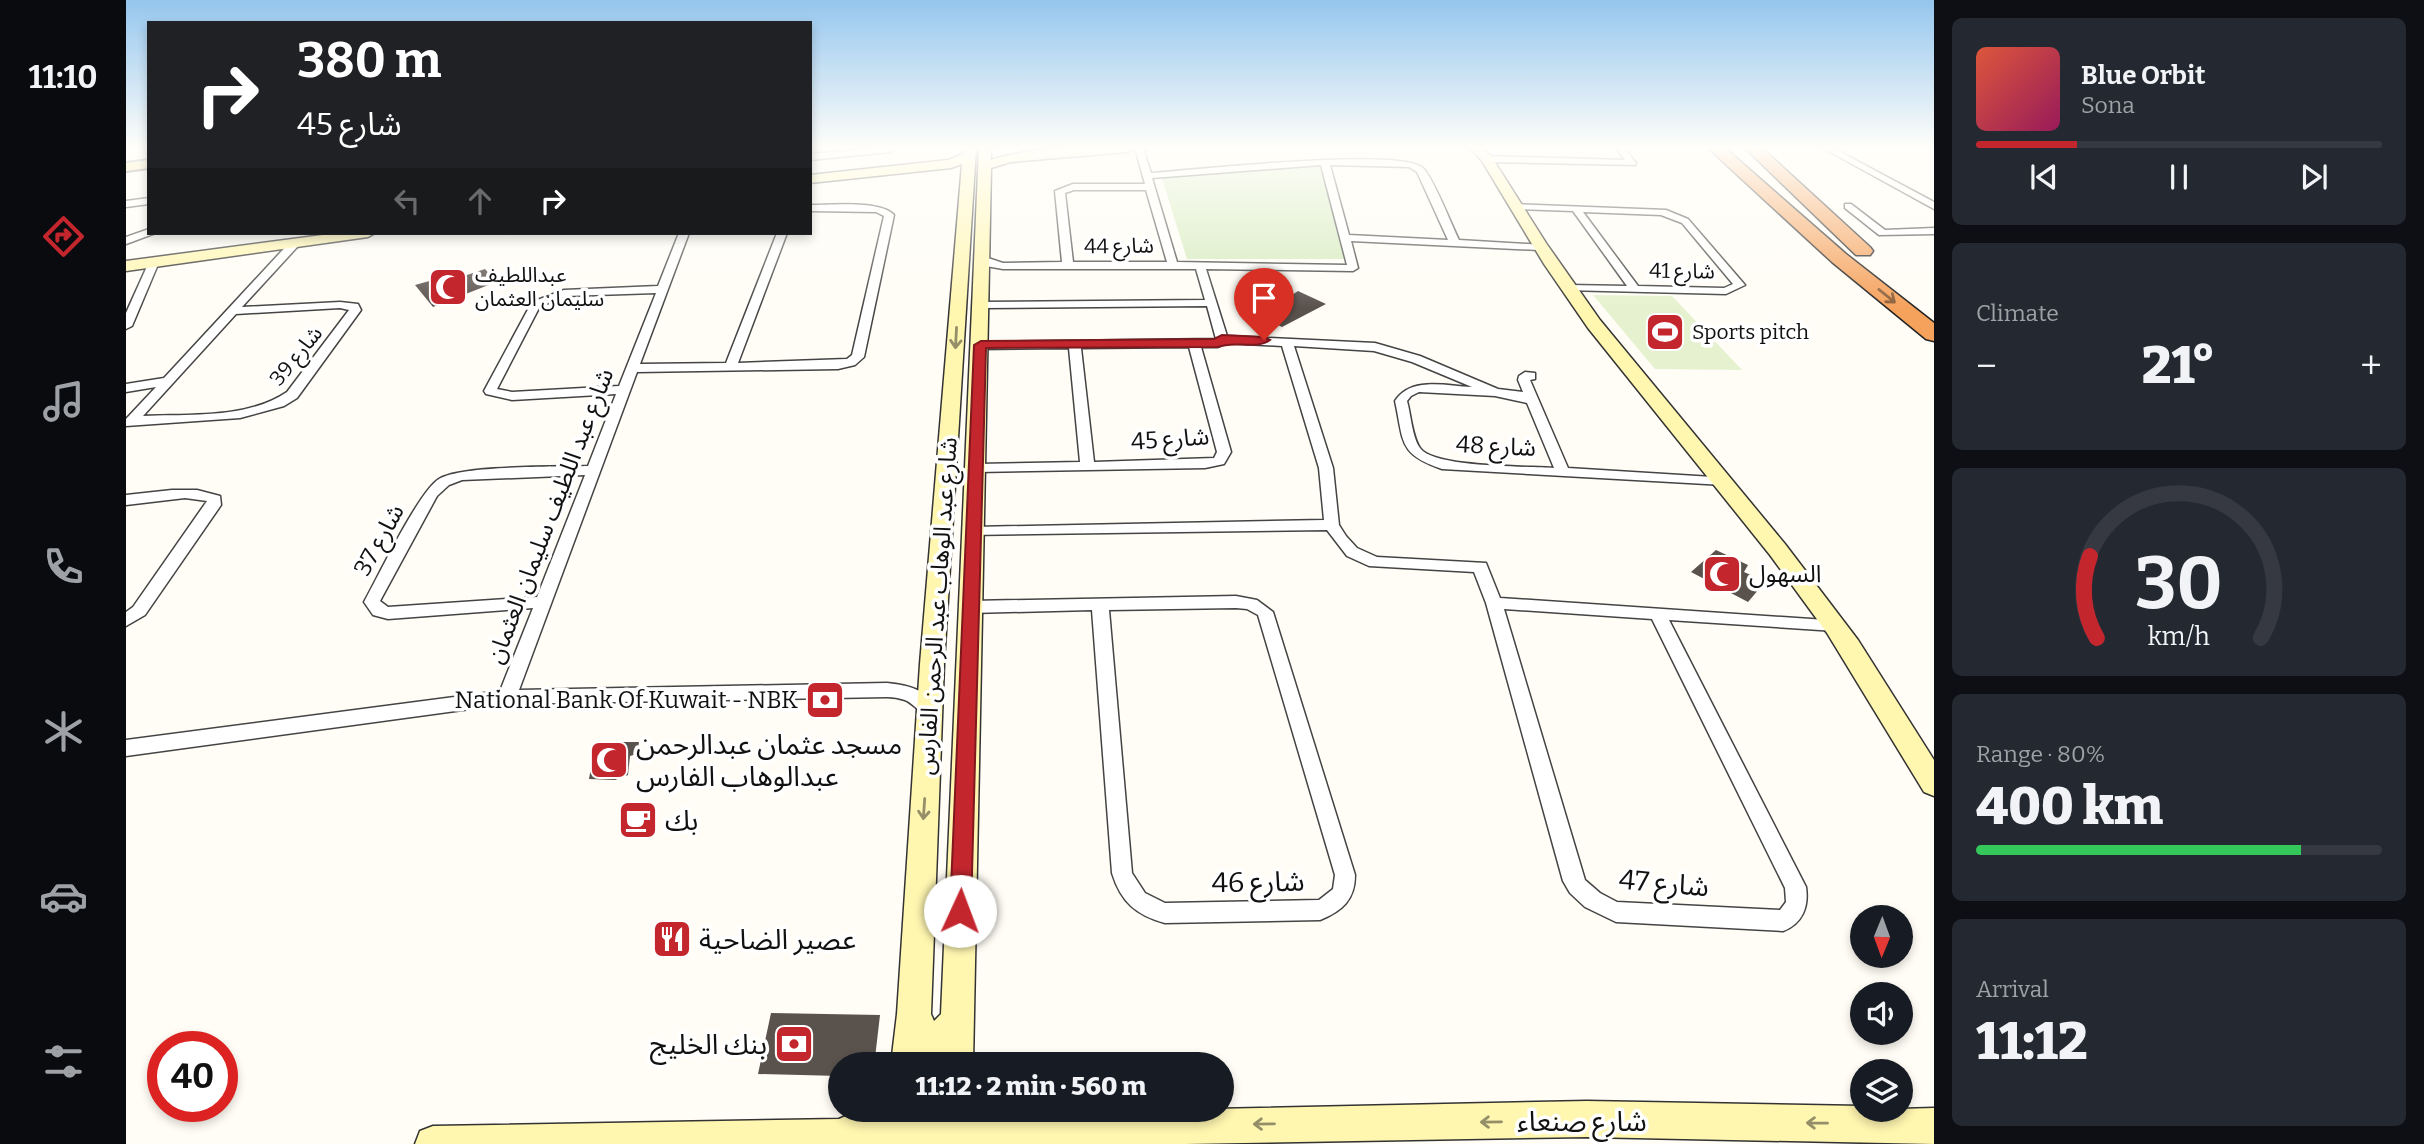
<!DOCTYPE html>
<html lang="en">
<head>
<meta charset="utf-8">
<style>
  :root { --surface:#171b24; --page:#242831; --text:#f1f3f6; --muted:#9ea1a6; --line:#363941; --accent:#c4262e }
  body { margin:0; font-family:Bitter,"Noto Sans Arabic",serif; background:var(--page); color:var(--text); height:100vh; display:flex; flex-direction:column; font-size:26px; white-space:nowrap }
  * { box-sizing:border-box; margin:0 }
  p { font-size:23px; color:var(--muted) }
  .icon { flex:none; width:38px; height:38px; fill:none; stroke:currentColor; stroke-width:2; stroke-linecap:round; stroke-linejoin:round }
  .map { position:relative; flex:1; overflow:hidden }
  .drawer { display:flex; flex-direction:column; gap:18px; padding:18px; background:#0d0f14; width:490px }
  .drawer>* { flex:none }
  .banner { position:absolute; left:21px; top:21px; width:665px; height:214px; border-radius:0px; box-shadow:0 4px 10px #0003; background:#202124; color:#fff; overflow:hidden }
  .needle { width:46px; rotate:181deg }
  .tools { position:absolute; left:1724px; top:905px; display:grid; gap:14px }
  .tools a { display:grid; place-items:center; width:63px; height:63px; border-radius:50%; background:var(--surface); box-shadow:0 4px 10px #0003; font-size:35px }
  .speed { position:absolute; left:21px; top:1031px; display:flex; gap:14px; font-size:35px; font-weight:700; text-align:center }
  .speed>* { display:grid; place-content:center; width:91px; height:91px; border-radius:50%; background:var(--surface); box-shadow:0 4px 10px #0003; line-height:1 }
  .speed .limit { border:10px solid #d22; background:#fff; color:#111 }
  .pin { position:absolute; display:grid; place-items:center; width:60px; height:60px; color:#fff; margin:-72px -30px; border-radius:50% 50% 50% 0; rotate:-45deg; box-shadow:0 0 7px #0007 }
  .pin .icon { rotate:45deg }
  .me { position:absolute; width:77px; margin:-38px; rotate:2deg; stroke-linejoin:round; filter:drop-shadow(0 0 5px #0008) }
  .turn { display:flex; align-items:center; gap:24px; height:147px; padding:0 35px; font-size:32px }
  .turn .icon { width:91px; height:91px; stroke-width:2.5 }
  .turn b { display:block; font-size:49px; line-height:60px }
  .lanes { display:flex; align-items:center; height:66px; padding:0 35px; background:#0003; justify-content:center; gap:35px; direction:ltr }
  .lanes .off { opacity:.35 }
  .big { font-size:52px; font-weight:800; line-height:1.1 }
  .drawer .card { flex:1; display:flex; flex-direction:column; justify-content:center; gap:10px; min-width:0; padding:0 24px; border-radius:10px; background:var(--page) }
  .drawer .dial { align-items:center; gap:0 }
  .dial svg { height:182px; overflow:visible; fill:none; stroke:var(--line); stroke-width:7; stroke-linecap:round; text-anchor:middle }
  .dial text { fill:var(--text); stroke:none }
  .song { display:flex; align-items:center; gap:21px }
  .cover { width:84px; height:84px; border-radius:10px; background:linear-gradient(135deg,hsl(10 70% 55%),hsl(330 70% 35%)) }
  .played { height:7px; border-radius:4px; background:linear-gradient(90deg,var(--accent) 25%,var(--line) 25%) }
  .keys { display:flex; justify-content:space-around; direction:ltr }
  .heat { display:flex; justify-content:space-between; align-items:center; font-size:38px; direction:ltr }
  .charge { height:10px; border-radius:5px; background:linear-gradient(90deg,#34c759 80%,var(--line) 0) }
  .trip { position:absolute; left:702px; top:1052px; width:406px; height:70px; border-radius:35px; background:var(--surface); box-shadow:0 4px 10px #0003; font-weight:800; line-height:70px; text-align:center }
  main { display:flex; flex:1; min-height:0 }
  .dock { display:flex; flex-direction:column; width:126px; justify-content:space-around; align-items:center; background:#090b0e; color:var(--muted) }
  .dock .icon { width:49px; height:49px }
  .dock .on { color:var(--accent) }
  .dock b { font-size:32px; color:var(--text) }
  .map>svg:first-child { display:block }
  .green { fill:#d5ebbd }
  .pitch { fill:#e6f2cf }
  .building { fill:#5a524d }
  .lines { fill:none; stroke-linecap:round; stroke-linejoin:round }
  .street-casing { stroke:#444; stroke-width:3 }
  .secondary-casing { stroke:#333; stroke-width:3 }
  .primary-casing { stroke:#222; stroke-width:4 }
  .highway-casing { stroke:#222; stroke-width:3 }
  .street { fill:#fff; fill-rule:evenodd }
  .secondary { fill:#fff6b0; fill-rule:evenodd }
  .primary { fill:#f9d66b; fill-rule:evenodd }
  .highway { fill:#f5a25d; fill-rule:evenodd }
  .oneway { stroke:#8e613b }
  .oneway2 { stroke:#948f68 }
  .route { fill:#c4262e; stroke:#7f191e; stroke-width:2 }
  .labels { text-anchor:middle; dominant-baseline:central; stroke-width:7; stroke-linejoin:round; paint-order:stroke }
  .far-street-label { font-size:21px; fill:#111; stroke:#fff }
  .far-poi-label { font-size:21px; fill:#111; stroke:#fff; text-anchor:start }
  .street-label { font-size:24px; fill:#111; stroke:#fff }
  .poi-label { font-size:24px; fill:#111; stroke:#fff; text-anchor:start }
  .near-poi-label { font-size:28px; fill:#111; stroke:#fff; text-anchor:start }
  .near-street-label { font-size:28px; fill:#111; stroke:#fff }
</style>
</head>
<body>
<main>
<nav class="dock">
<b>11:10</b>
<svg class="icon on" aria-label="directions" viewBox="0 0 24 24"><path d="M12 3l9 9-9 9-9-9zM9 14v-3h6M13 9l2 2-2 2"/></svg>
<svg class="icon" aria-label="music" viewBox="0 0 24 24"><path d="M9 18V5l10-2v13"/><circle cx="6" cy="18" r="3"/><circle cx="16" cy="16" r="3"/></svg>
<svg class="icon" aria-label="phone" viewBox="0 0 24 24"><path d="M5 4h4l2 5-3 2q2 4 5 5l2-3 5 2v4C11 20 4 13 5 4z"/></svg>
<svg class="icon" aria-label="climate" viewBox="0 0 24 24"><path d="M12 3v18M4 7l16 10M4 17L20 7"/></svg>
<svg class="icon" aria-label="car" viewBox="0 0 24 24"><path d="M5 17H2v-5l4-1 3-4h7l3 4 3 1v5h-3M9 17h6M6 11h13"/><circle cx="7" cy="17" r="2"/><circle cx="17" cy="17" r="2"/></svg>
<svg class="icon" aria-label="filters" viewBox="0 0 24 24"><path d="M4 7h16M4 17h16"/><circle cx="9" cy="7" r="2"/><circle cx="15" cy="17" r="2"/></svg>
</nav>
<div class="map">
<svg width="1808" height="1144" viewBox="0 0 1808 1144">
  <rect width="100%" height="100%" fill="#fffdf5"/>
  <path class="green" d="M1194,165l26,94h-159l-26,-84z"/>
  <path class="pitch" d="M1467,295l79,1 70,74 -87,-1z"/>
  <g class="building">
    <path d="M359,269l11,13 -63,25 -18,-22 25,-7 2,3 19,-4z"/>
    <path d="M1145,287l21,8 6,-4 28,13 -44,23 -46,-23z"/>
    <path d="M1590,550l32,15 -4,7 9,4 -6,7 12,6 -11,13 -57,-30z"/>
    <path d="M484,742h29l-2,12 -7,2 -2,19 -13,5 -26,-1 5,-28z"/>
    <path d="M645,1013l109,2 -5,43 -6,6h-29v12l-82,-2z"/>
  </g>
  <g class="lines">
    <g class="street-casing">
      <g id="street">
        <path d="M752,148l16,1 -4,3 -80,8v-6z"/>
        <path d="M1009,148h8l8,25c41,-3 250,-26 272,-5 11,11 28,56 36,72l84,5 1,2 -5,3 -188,-9 7,27 -5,3 -147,-2 21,67 148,7 45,13 78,33 25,3 -5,-12 1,-4 6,-4 10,1v6l-5,1 38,88 161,10 2,3 -2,3 -5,1 -282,-16c-44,-15 -38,-27 -47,-68 16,-25 51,-15 77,-14l-60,-25 -38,-11 -80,-5 39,122 6,57 7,11 11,12 20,9 109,6 14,35 341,23 2,4 -2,4 -6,2 -166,-11 137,267c3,20 -4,37 -23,44l-167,-9 -31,-15 -15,-14 -7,-12 -77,-278 -12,-31 -105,-6 -22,-10 -20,-26 -358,5 -3,-3 8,-5 350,-7 -5,-52 -37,-122 -55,-3 -9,4h-17l30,105 -7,12 -19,4 -228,4 -7,-4 7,-4 103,-2 -11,-114 -88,1 -4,-1v-6l239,-3 -9,-33 -226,2 -6,-3 6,-3 224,-2 -9,-31h-193l-17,-3 -9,-7 5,-3 21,7 59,-1 -7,-71 18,-7h72zM1195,165l26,100 -170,-3 -25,-84zM1204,165l79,2 8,5 31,68 -99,-5zM948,190h72l21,72h-94l-8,-69zM1063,347l28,105 -3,6 -120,4 -13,-114zM1293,392l76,4 32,7 27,65c-26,-2 -120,0 -134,-20 -8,-11 -9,-33 -13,-47l4,-5zM1378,609l148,10 133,269 1,14 -6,8 -163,-8 -17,-9 -15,-13z"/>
        <path d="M1490,148h8l12,15 -1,2 -148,-3 -4,-3 4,-3 138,4z"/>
        <path d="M1697,148h10l101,54v7z"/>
        <path d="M23,198v6l-23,3v-6z"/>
        <path d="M1386,204l154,6 22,9 57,66 -19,9 -162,-4 -1,-2 5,-3 59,1 -54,-75 -58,-2 -3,-1zM1457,212l78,3 21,8 51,61 -9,4 -86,-2z"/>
        <path d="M1719,204h6l34,26 49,-2v6l-55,1 -34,-27z"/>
        <path d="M684,205c21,0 71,-5 84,10l-30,142 -9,8 -17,4 -201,3 -118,318 368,-7c20,2 42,7 52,26l-3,5c-14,5 -19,-9 -31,-14 -6,-2 -12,-3 -18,-3l-380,7 -381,52v-16l374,-49 33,-83 -145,11 -15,-4 -9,-13c14,-25 55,-111 75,-123 22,-14 118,-12 149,-13l28,-72 -104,6 -26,-6 -2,-3 48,-89 32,-12 94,-4 21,-53h10l-49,131 86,-1 51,-130h10l-49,130 109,-4 5,-4 32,-139 -8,-4 -66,-1zM530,293l-37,93 -107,6 -15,-3 43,-83 26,-10zM459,475l-48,122 -149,10 -8,-6 57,-105 12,-11 13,-5z"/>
        <path d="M23,229v4l4,1 -27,10v-7z"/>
        <path d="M169,240l5,3 -1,2 -57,62 98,-5 18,2 3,6 -64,88 -13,8 -44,12 -114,8v-7l30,-32 -30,5v-8l38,-6 127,-137zM214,308l9,2 -62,82c-40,27 -97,22 -144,24l93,-102z"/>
        <path d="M28,259l5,3 -27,64 -6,3v-16l23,-51z"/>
        <path d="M46,490h25l23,6 1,9 -76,110 -19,11v-14l7,-5 74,-106 -22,-3 -59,7v-10z"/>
        <path d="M1110,596l21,4 16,12 82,263c0,25 -13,36 -35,45l-155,3c-29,-8 -44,-21 -53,-50l-20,-263 -121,3 -8,-6 8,-6zM1110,608l11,1 11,6 77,260 -2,14 -14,11 -154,3 -20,-10 -13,-20 -23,-263z"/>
      </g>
    </g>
    <g class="secondary-casing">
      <g id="secondary">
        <path d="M838,148h12l-32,516 -13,350 3,7 7,-7 38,-866h12v12c40,-13 101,-15 143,-12l-6,4 -117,10 -20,6 -18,896h-34v-10l-12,-1 -2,11h-34l6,-50 23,-350 42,-500 -11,4 -141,15v-8l138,-15 15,-6z"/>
        <path d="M1344,148h13l8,8 55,87 54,77 185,224 73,96 76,120v36l-10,-4 -97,-159 -57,-78 -182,-227 -44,-64 -62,-103z"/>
        <path d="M212,233h37l-7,4 -242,34v-10z"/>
        <path d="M1461,1101l275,5v4l72,-2v36l-347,-7 -402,7h-770l5,-13 13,-5 406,-7 21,-9h46l-3,7 54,-2 -2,-5h64l4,3z"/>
      </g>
    </g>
    <g class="primary-casing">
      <path id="primary" d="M23,160v8l-23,3v-8z"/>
    </g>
    <g class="highway-casing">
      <g id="highway">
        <path d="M1582,148h17l121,106 88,69v18l-8,-2 -94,-77z"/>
        <path d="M1619,148h17l108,99 3,4 -3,4h-14z"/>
      </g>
    </g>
    <use href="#street" class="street"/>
    <use href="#secondary" class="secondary"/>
    <use href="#primary" class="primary"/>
    <use href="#highway" class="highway"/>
  </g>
  <defs><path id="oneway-shaft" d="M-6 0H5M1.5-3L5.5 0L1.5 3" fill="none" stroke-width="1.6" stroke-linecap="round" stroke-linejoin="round" transform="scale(1.75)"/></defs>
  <use class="oneway" href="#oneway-shaft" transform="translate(1761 296) rotate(39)"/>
  <g class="oneway2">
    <use href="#oneway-shaft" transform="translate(830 338) rotate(93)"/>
    <use href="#oneway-shaft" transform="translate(798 809) rotate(94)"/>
    <use href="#oneway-shaft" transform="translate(1365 1122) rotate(179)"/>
    <use href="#oneway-shaft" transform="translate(1691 1123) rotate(-179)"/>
    <use href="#oneway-shaft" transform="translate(1138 1124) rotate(179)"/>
  </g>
  <linearGradient id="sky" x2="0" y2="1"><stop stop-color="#95c6ee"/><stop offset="0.48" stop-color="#fffefa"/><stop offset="1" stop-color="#fffefa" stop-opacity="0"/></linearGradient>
  <rect width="1808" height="308" fill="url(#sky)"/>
  <path class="route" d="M1096,335l42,2 6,3c-13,10 -37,0 -52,7l-232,1 -15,563 -3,7 -8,3 -7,-3 -3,-7 24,-566 7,-4 233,-2z"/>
  <defs>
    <g id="mosque-square" transform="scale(2.0125)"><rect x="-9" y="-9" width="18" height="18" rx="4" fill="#c4262e" stroke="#fff"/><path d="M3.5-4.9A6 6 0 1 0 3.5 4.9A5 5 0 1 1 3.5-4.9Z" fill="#fff"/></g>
    <g id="stadium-square" transform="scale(2.0125)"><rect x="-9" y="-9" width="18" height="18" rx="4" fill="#c4262e" stroke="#fff"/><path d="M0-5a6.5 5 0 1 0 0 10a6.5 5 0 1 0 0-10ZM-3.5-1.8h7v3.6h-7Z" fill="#fff"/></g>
    <g id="bank-square" transform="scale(2.0125)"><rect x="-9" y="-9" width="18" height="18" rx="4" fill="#c4262e" stroke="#fff"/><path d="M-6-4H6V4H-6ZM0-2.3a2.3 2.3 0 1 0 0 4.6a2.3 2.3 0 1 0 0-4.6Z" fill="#fff"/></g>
    <g id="cafe-square" transform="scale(2.0125)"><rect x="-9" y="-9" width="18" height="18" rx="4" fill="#c4262e" stroke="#fff"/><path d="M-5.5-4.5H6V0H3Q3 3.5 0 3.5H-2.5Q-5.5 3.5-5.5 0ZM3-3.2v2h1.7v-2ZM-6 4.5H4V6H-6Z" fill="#fff"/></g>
    <g id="restaurant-square" transform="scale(2.0125)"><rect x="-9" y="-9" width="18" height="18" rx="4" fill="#c4262e" stroke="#fff"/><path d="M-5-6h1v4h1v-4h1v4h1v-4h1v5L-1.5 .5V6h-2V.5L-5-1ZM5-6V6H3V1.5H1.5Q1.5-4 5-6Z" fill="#fff"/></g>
  </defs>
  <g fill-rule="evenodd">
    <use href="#mosque-square" x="322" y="287"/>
    <use href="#stadium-square" x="1539" y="332"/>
    <use href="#mosque-square" x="1596" y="574"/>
    <use href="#bank-square" x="699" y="700"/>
    <use href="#mosque-square" x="483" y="760"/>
    <use href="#cafe-square" x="512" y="820"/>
    <use href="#restaurant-square" x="546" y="939"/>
    <use href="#bank-square" x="668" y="1044"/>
  </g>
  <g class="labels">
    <g class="far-street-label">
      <text transform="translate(993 246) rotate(-1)">شارع 44</text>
      <text transform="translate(1556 271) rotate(1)">شارع 41</text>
      <text transform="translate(170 356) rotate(-51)">شارع 39</text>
    </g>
    <g class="far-poi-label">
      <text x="349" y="275">عبداللطيف<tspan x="349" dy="24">سليمان العثمان</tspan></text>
      <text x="1566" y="332">Sports pitch</text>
    </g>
    <g class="street-label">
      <text transform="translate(1044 439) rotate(-4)">شارع 45</text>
      <text transform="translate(1370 446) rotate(3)">شارع 48</text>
      <text transform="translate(424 516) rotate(-69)">شارع عبد اللطيف سليمان العثمان</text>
      <text transform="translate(253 540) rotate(-61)">شارع 37</text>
      <text transform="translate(811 606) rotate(-86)">شارع عبد الوهاب عبد الرحمن الفارس</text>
    </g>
    <g class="poi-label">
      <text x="1623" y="574">السهول</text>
      <text x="672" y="700" text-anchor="end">National Bank Of Kuwait - NBK</text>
    </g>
    <g class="near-poi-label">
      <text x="510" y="744">مسجد عثمان عبدالرحمن<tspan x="510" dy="32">عبدالوهاب الفارس</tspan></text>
      <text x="539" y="820">بك</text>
      <text x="573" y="939">عصير الضاحية</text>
      <text x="641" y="1044" text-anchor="end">بنك الخليج</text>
    </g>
    <g class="near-street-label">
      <text transform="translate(1132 882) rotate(-1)">شارع 46</text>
      <text transform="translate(1538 883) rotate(5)">شارع 47</text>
      <text x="1456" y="1121">شارع صنعاء</text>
    </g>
  </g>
</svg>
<div class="tools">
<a><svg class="needle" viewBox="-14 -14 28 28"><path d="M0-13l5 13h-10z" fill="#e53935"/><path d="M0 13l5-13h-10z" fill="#9ea1a6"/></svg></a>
<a><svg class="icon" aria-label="sound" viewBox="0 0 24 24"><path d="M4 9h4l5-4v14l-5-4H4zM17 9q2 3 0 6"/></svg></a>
<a><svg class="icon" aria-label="layers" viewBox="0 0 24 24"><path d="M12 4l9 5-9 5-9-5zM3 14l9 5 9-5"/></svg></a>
</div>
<div class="speed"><div class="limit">40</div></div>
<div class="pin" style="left:1138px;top:340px;background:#d93025"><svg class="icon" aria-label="arrive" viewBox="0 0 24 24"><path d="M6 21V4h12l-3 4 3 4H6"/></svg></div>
<svg class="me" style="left:834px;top:911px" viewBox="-20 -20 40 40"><circle r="19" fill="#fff"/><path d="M0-13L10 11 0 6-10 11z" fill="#c4262e"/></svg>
<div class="trip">11:12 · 2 min · 560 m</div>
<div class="banner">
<div class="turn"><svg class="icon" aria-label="right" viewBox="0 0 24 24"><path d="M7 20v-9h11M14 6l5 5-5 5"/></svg><div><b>380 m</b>شارع 45</div></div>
<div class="lanes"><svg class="icon off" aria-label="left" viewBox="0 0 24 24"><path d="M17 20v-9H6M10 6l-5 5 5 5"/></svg><svg class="icon off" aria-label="ahead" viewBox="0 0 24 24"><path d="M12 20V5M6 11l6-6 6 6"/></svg><svg class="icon" aria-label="right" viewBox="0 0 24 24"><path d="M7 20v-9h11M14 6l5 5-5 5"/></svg></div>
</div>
</div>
<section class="drawer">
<div class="card">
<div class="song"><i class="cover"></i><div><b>Blue Orbit</b><p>Sona</p></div></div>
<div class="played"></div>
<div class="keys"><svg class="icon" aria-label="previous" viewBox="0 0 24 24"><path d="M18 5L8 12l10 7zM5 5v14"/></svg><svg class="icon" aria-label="pause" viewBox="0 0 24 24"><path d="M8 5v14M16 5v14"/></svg><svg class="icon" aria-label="next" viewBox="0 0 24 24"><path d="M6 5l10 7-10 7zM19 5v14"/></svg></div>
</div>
<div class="card"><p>Climate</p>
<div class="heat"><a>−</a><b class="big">21°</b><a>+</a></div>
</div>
<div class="card dial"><svg viewBox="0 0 100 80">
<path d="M14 69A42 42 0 1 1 86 69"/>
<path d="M14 69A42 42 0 0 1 11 33" stroke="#c4262e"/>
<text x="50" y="56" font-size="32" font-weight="700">30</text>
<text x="50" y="72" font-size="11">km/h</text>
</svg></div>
<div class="card"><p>Range · 80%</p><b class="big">400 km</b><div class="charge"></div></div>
<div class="card"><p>Arrival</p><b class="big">11:12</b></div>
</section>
</main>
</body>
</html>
